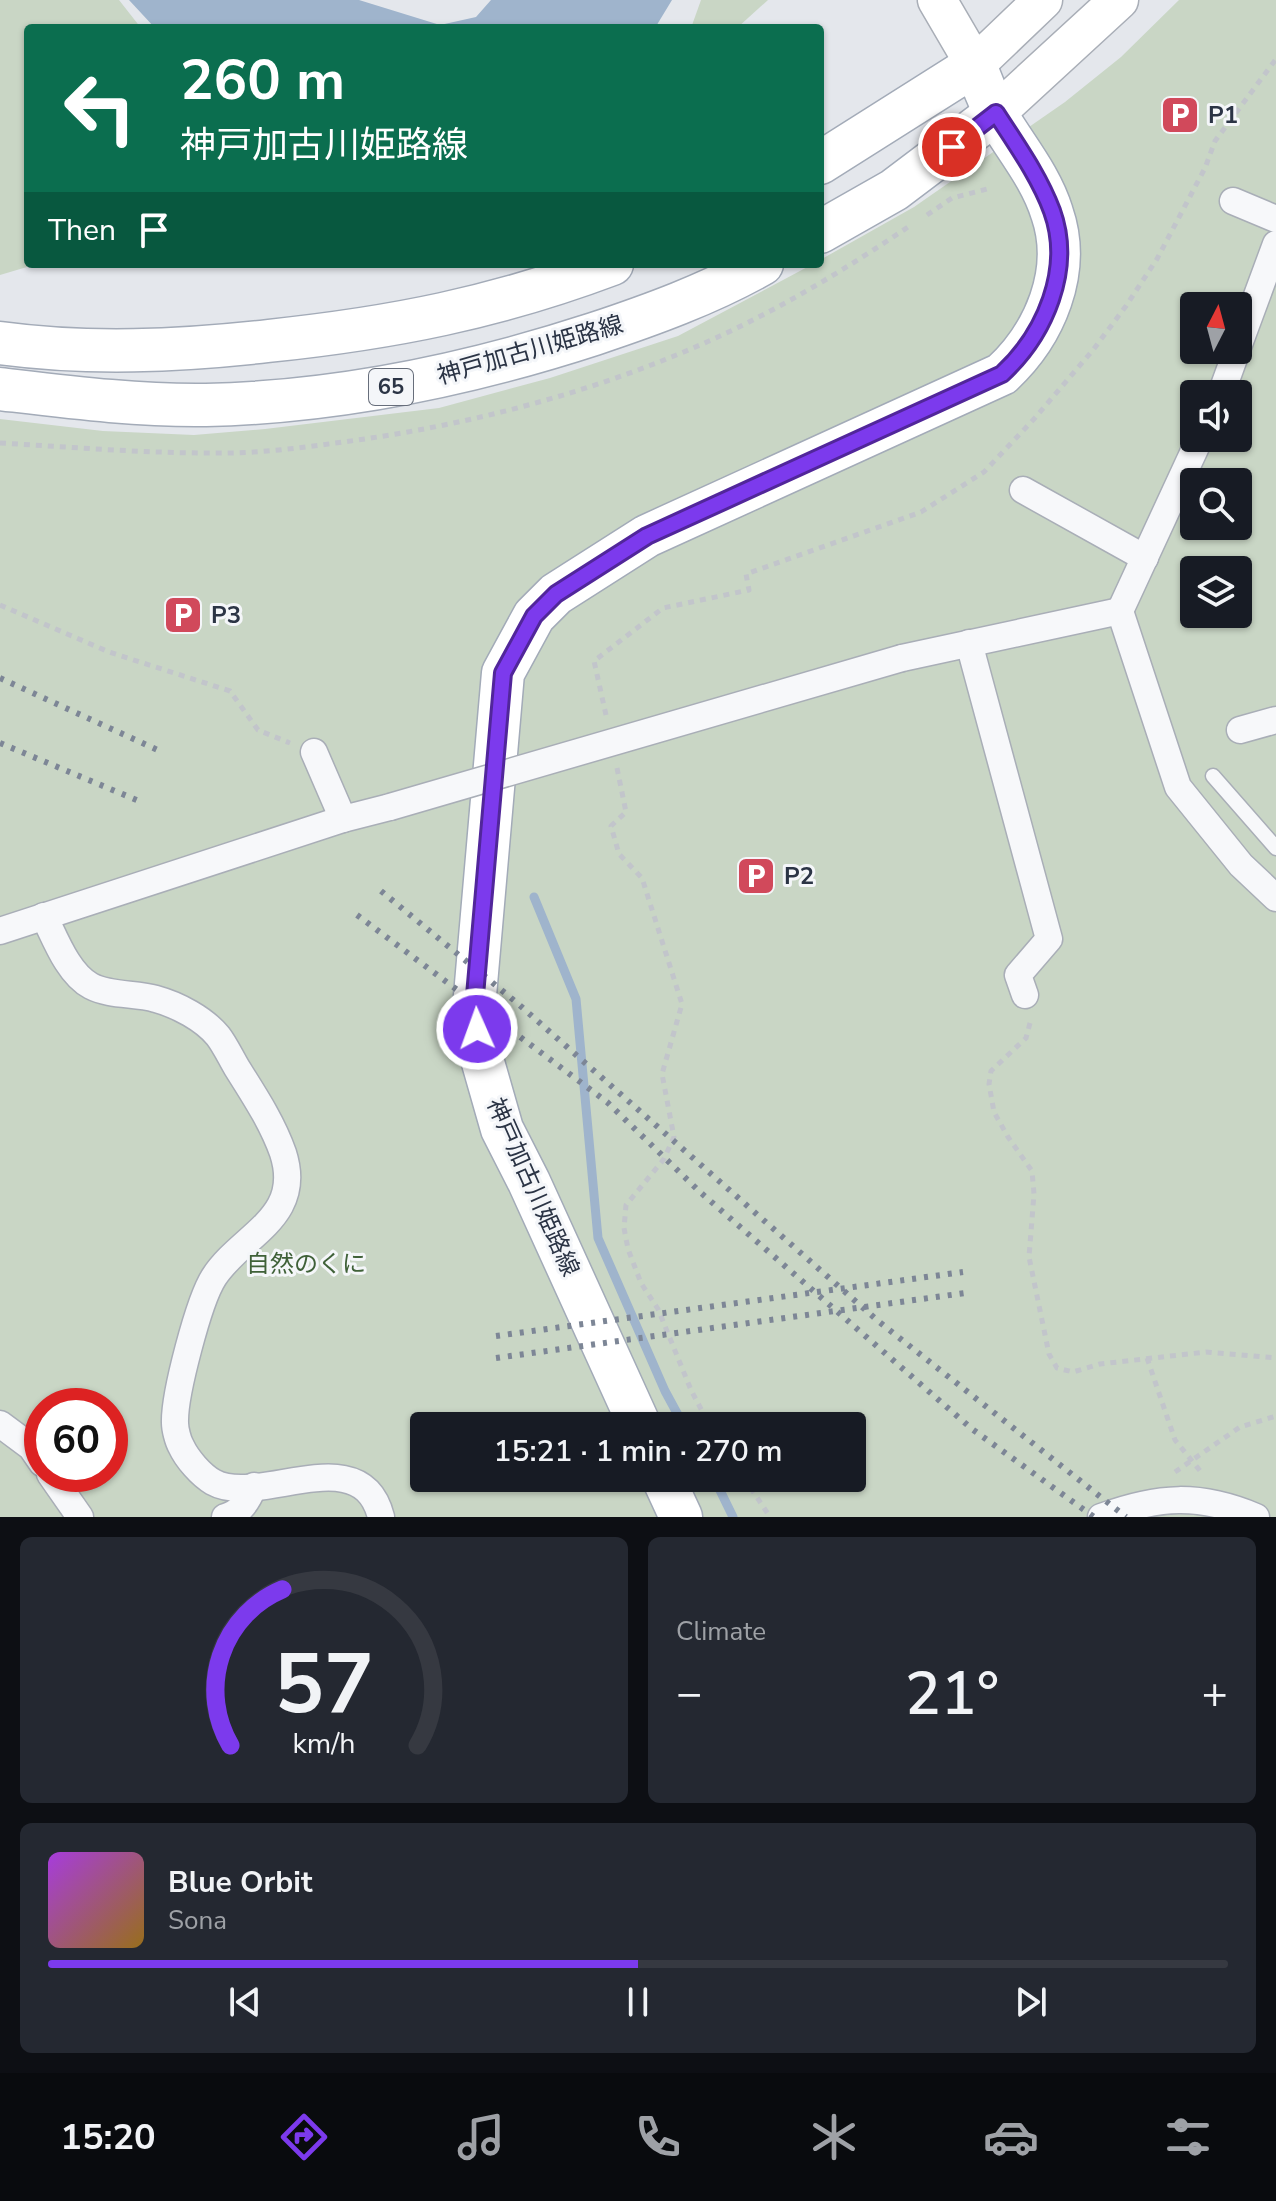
<!DOCTYPE html>
<html lang="en">
<head>
<meta charset="utf-8">
<style>
  :root { --surface:#171b24; --page:#242831; --text:#f1f3f6; --muted:#9ea1a6; --line:#363941; --accent:#7c3aed }
  body { margin:0; font-family:"Nunito Sans","Noto Sans JP",sans-serif; background:var(--page); color:var(--text); height:100vh; display:flex; flex-direction:column; font-size:30px; white-space:nowrap }
  * { box-sizing:border-box; margin:0 }
  p { font-size:26px; color:var(--muted) }
  .icon { flex:none; width:44px; height:44px; fill:none; stroke:currentColor; stroke-width:2; stroke-linecap:round; stroke-linejoin:round }
  .map { position:relative; height:1517px; overflow:hidden }
  .side { display:flex; flex-direction:column; gap:20px; padding:20px; background:#0d0f14; flex:1 }
  .side>* { flex:none }
  .top-card { position:absolute; left:24px; top:24px; width:800px; height:244px; border-radius:8px; box-shadow:0 2px 6px #0004; background:#0b6e4f; color:#fff; overflow:hidden }
  .needle { width:52px; rotate:6deg }
  .tools { position:absolute; left:1180px; top:292px; display:grid; gap:16px }
  .tools a { display:grid; place-items:center; width:72px; height:72px; border-radius:8px; background:var(--surface); box-shadow:0 2px 6px #0004; font-size:40px }
  .speed { position:absolute; left:24px; top:1388px; display:flex; gap:16px; font-size:40px; font-weight:700; text-align:center }
  .speed>* { display:grid; place-content:center; width:104px; height:104px; border-radius:50%; background:var(--surface); box-shadow:0 2px 6px #0004; line-height:1 }
  .speed .limit { border:12px solid #d22; background:#fff; color:#111 }
  .pin { position:absolute; display:grid; place-items:center; width:68px; height:68px; color:#fff; margin:-34px; border:4px solid #fff; border-radius:50%; box-shadow:0 2px 8px #0007 }
  .me { position:absolute; width:88px; margin:-44px; rotate:358deg; stroke-linejoin:round; filter:drop-shadow(0 0 6px #0008) }
  .turn { display:flex; align-items:center; gap:28px; height:168px; padding:0 24px; font-size:36px }
  .turn .icon { width:104px; height:104px; stroke-width:2.5 }
  .turn b { display:block; font-size:56px; line-height:68px }
  .then { display:flex; align-items:center; height:76px; padding:0 24px; background:#0003; gap:16px; font-size:30px }
  .big { font-size:60px; font-weight:600; line-height:1.1 }
  .side .widget { flex:1; display:flex; flex-direction:column; justify-content:center; gap:12px; min-width:0; padding:0 28px; border-radius:12px; background:var(--page) }
  .side .dial { align-items:center; gap:0 }
  .dial svg { height:208px; overflow:visible; fill:none; stroke:var(--line); stroke-width:7; stroke-linecap:round; text-anchor:middle }
  .dial text { fill:var(--text); stroke:none }
  .song { display:flex; align-items:center; gap:24px }
  .cover { width:96px; height:96px; border-radius:12px; background:linear-gradient(135deg,hsl(280 70% 55%),hsl(40 70% 35%)) }
  .played { height:8px; border-radius:4px; background:linear-gradient(90deg,var(--accent) 50%,var(--line) 50%) }
  .keys { display:flex; justify-content:space-around; direction:ltr }
  .heat { display:flex; justify-content:space-between; align-items:center; font-size:44px; direction:ltr }
  .side .tiles { flex:1; display:grid; gap:20px; grid-template-columns:1fr 1fr }
  .widget:last-child { grid-column:span 2 }
  .trip { position:absolute; left:410px; top:1412px; width:456px; height:80px; border-radius:8px; background:var(--surface); box-shadow:0 2px 6px #0004; font-weight:600; line-height:80px; text-align:center }
  .menu { display:flex; height:128px; justify-content:space-around; align-items:center; background:#090b0e; color:var(--muted) }
  .menu .icon { width:56px; height:56px }
  .menu .current { color:var(--accent) }
  .menu b { font-size:36px; color:var(--text) }
  .map>svg:first-child { display:block }
  .green { fill:#c9d6c5; fill-rule:evenodd }
  .water { fill:#9fb4cc }
  .lines { fill:none; stroke-linecap:round; stroke-linejoin:round }
  .stream { stroke:#9fb4cc; stroke-width:9 }
  .lane-casing { stroke:#a9aeb7; stroke-width:17 }
  .street-casing { stroke:#a9aeb7; stroke-width:29 }
  .secondary-casing { stroke:#a9aeb7; stroke-width:41 }
  .primary-casing { stroke:#a3abb8; stroke-width:45 }
  .path { stroke:#c2c5cb; stroke-width:5; stroke-dasharray:6 6; stroke-linecap:butt }
  .lane { stroke:#f7f8fa; stroke-width:14 }
  .street { stroke:#f7f8fa; stroke-width:26 }
  .secondary { stroke:#fff; stroke-width:38 }
  .primary { stroke:#fff; stroke-width:42 }
  .rail { stroke:#7d8696; stroke-width:6; stroke-dasharray:4 8; stroke-linecap:butt }
  .street-bridge-casing { stroke:#a9aeb7; stroke-width:29; stroke-linecap:butt }
  .street-bridge { stroke:#f7f8fa; stroke-width:26 }
  .route-casing { stroke:#51269a; stroke-width:20 }
  .route { stroke:#7c3aed; stroke-width:14 }
  .labels { text-anchor:middle; dominant-baseline:central; stroke-width:6; stroke-linejoin:round; paint-order:stroke }
  .shield { fill:#f4f6f9; stroke:#676e7b; stroke-width:2 }
  .shield-label { font-size:22px; font-weight:bold; fill:#2b3445 }
  .poi-label { font-size:24px; font-weight:bold; fill:#2b3445; stroke:#f4f6f9; text-anchor:start }
  .street-label { font-size:24px; fill:#2b3445; stroke:#f4f6f9 }
  .park-label { font-size:24px; fill:#3f6138; stroke:#f4f6f9 }
</style>
</head>
<body>
<div class="map">
<svg width="1276" height="1517" viewBox="0 0 1276 1517">
  <rect width="100%" height="100%" fill="#e4e7ec"/>
  <g class="green">
    <path d="M0,0h119l22,28h-113v236h9l-37,11z"/>
    <path d="M701,0h67l-31,28h-46z"/>
    <path d="M1179,0h97v1517h-1276v-1098l103,12 91,4 71,-6 174,-21 111,-30 128,-42 135,-72h7v-4l94,-53 151,-105 56,-45zM1194,306h44v44h-44zM1194,394h44v44h-44zM1194,482h44v44h-44zM1194,570h44v44h-44zM42,1406h68v68h-68zM424,1426h428v52h-428z"/>
  </g>
  <path class="water" d="M129,0h230l81,25 36,-8 15,-17h181l-17,28h-500z"/>
  <g class="lines">
    <g class="stream">
      <path d="M534,897l42,102 22,239 67,153 19,35"/>
      <path d="M714,1478l19,39"/>
    </g>
    <g class="lane-casing">
      <path id="lane" d="M1213,776l63,72"/>
    </g>
    <g class="street-casing">
      <g id="street">
        <path d="M1233,201l43,18"/>
        <path d="M1238,347l38,-103"/>
        <path d="M1221,394l16,-44"/>
        <path d="M1023,490l122,68"/>
        <path d="M1120,611l80,-173"/>
        <path d="M969,643l80,296 -31,36 7,20"/>
        <path d="M902,658l218,-47 58,176 63,78 35,33"/>
        <path d="M1240,730l36,-10"/>
        <path d="M314,752l29,67"/>
        <path d="M44,916c11,22 24,58 47,70 19,10 45,7 65,13 22,6 48,20 62,37 7,9 13,22 19,32 17,27 35,54 46,85 21,65 -41,81 -69,124 -15,23 -40,118 -39,146 0,6 3,18 6,23 6,13 20,29 32,36 46,26 148,-45 168,35"/>
        <path d="M0,931l343,-112 47,-12"/>
        <path d="M0,1424l31,23 11,16"/>
        <path d="M50,1474l30,43"/>
        <path d="M225,1517c16,-4 23,-17 29,-31"/>
        <path d="M1101,1517c57,-21 98,-24 155,0"/>
      </g>
    </g>
    <g class="secondary-casing">
      <g id="secondary">
        <path d="M937,0l38,65 68,-65"/>
        <path d="M996,113l123,-113"/>
      </g>
    </g>
    <g class="primary-casing">
      <g id="primary">
        <path d="M820,232l74,-42 102,-77"/>
        <path d="M0,343c89,12 178,8 268,-2 124,-13 227,-33 344,-77"/>
        <path d="M0,389c68,8 138,17 206,16 133,-3 262,-30 388,-71 57,-19 115,-40 168,-70"/>
        <path d="M640,1426l-111,-244 -27,-53 -22,-77 -6,-45 29,-334 31,-57 22,-22 91,-58 355,-162c43,-40 70,-103 50,-161 -11,-36 -36,-65 -55,-97 -9,-16 -15,-34 -22,-51l-155,98"/>
        <path d="M663,1478l18,39"/>
      </g>
    </g>
    <g class="path">
      <path d="M927,215l25,-17 35,-9"/>
      <path d="M0,443c70,4 141,10 211,10 44,1 89,-5 132,-11 129,-17 260,-52 377,-106 65,-30 129,-69 188,-109"/>
      <path d="M0,605l109,47 121,39 28,39 32,13"/>
      <path d="M606,715l-12,-54 69,-53 86,-18 -3,-16 175,-62 63,-40 50,-53 59,-69 33,-44 31,-47 48,-91 10,-27 61,-82"/>
      <path d="M617,768l9,44 -15,14 8,28 23,24 40,126 -20,70 12,63 -10,22 -38,46 -2,23 4,21 13,34 17,26 33,81 19,36"/>
      <path d="M1030,1023l-4,15 -35,33 -2,13 5,28 14,25 24,34 2,23 -5,63 20,97 8,14 16,4 27,-8 106,-12 70,6"/>
      <path d="M1147,1358l28,82 26,32"/>
      <path d="M1175,1472l65,-45 36,-11"/>
      <path d="M744,1478l26,39"/>
    </g>
    <use href="#lane" class="lane"/>
    <use href="#street" class="street"/>
    <use href="#secondary" class="secondary"/>
    <use href="#primary" class="primary"/>
    <g class="rail">
      <path d="M0,678l162,74"/>
      <path d="M0,743l139,58"/>
      <path d="M381,891l135,111 362,319 248,196"/>
      <path d="M357,915l250,187 93,90 272,237 122,88"/>
      <path d="M496,1336l467,-64"/>
      <path d="M496,1358l469,-65"/>
    </g>
    <g class="street-bridge-casing">
      <path id="street-bridge" d="M390,807l512,-149"/>
    </g>
    <use href="#street-bridge" class="street-bridge"/>
  </g>
  <g class="lines">
    <g class="route-casing">
      <path id="route" d="M477,1029l-3,-22 29,-334 31,-57 22,-22 91,-58 355,-162c43,-40 71,-105 50,-163 -13,-35 -36,-67 -56,-98l-44,34"/>
    </g>
    <use href="#route" class="route"/>
  </g>
  <defs>
    <g id="parking-square" transform="scale(2)"><rect x="-9" y="-9" width="18" height="18" rx="4" fill="#d1495b" stroke="#f4f6f9"/><path d="M-3.5-5.5H1a3.5 3.5 0 0 1 0 7H-1V5.5H-3.5ZM-1-3.4V-.6H.8a1.4 1.4 0 0 0 0-2.8Z" fill="#fff"/></g>
  </defs>
  <g fill-rule="evenodd">
    <use href="#parking-square" x="1180" y="115"/>
    <use href="#parking-square" x="183" y="615"/>
    <use href="#parking-square" x="756" y="876"/>
  </g>
  <g class="labels">
    <rect class="shield" x="369" y="369" width="44" height="36" rx="6"/>
    <g class="shield-label">
      <text x="391" y="387">65</text>
    </g>
    <g class="poi-label">
      <text x="1208" y="115">P1</text>
      <text x="211" y="615">P3</text>
      <text x="784" y="876">P2</text>
    </g>
    <g class="street-label">
      <text transform="translate(530 350) rotate(-16)">神戸加古川姫路線</text>
      <text transform="translate(533 1187) rotate(66)">神戸加古川姫路線</text>
    </g>
    <g class="park-label">
      <text x="306" y="1264">自然のくに</text>
    </g>
  </g>
</svg>
<div class="tools">
<a><svg class="needle" viewBox="-14 -14 28 28"><path d="M0-13l5 13h-10z" fill="#e53935"/><path d="M0 13l5-13h-10z" fill="#9ea1a6"/></svg></a>
<a><svg class="icon" aria-label="sound" viewBox="0 0 24 24"><path d="M4 9h4l5-4v14l-5-4H4zM17 9q2 3 0 6"/></svg></a>
<a><svg class="icon" aria-label="search" viewBox="0 0 24 24"><circle cx="10" cy="10" r="6"/><path d="M15 15l6 6"/></svg></a>
<a><svg class="icon" aria-label="layers" viewBox="0 0 24 24"><path d="M12 4l9 5-9 5-9-5zM3 14l9 5 9-5"/></svg></a>
</div>
<div class="speed"><div class="limit">60</div></div>
<div class="pin" style="left:952px;top:147px;background:#d93025"><svg class="icon" aria-label="arrive" viewBox="0 0 24 24"><path d="M6 21V4h12l-3 4 3 4H6"/></svg></div>
<svg class="me" style="left:477px;top:1029px" viewBox="-20 -20 40 40"><circle r="17" fill="#7c3aed" stroke="#fff" stroke-width="3"/><path d="M0-11L8 9 0 5-8 9z" fill="#fff"/></svg>
<div class="trip">15:21 · 1 min · 270 m</div>
<div class="top-card">
<div class="turn"><svg class="icon" aria-label="left" viewBox="0 0 24 24"><path d="M17 20v-9H6M10 6l-5 5 5 5"/></svg><div><b>260 m</b>神戸加古川姫路線</div></div>
<div class="then">Then<svg class="icon" aria-label="arrive" viewBox="0 0 24 24"><path d="M6 21V4h12l-3 4 3 4H6"/></svg></div>
</div>
</div>
<section class="side">
<div class="tiles">
<div class="widget dial"><svg viewBox="0 0 100 80">
<path d="M14 69A42 42 0 1 1 86 69"/>
<path d="M14 69A42 42 0 0 1 34 9" stroke="#7c3aed"/>
<text x="50" y="56" font-size="32" font-weight="700">57</text>
<text x="50" y="72" font-size="11">km/h</text>
</svg></div>
<div class="widget"><p>Climate</p>
<div class="heat"><a>−</a><b class="big">21°</b><a>+</a></div>
</div>
<div class="widget">
<div class="song"><i class="cover"></i><div><b>Blue Orbit</b><p>Sona</p></div></div>
<div class="played"></div>
<div class="keys"><svg class="icon" aria-label="previous" viewBox="0 0 24 24"><path d="M18 5L8 12l10 7zM5 5v14"/></svg><svg class="icon" aria-label="pause" viewBox="0 0 24 24"><path d="M8 5v14M16 5v14"/></svg><svg class="icon" aria-label="next" viewBox="0 0 24 24"><path d="M6 5l10 7-10 7zM19 5v14"/></svg></div>
</div>
</div>
</section>
<nav class="menu">
<b>15:20</b>
<svg class="icon current" aria-label="directions" viewBox="0 0 24 24"><path d="M12 3l9 9-9 9-9-9zM9 14v-3h6M13 9l2 2-2 2"/></svg>
<svg class="icon" aria-label="music" viewBox="0 0 24 24"><path d="M9 18V5l10-2v13"/><circle cx="6" cy="18" r="3"/><circle cx="16" cy="16" r="3"/></svg>
<svg class="icon" aria-label="phone" viewBox="0 0 24 24"><path d="M5 4h4l2 5-3 2q2 4 5 5l2-3 5 2v4C11 20 4 13 5 4z"/></svg>
<svg class="icon" aria-label="climate" viewBox="0 0 24 24"><path d="M12 3v18M4 7l16 10M4 17L20 7"/></svg>
<svg class="icon" aria-label="car" viewBox="0 0 24 24"><path d="M5 17H2v-5l4-1 3-4h7l3 4 3 1v5h-3M9 17h6M6 11h13"/><circle cx="7" cy="17" r="2"/><circle cx="17" cy="17" r="2"/></svg>
<svg class="icon" aria-label="filters" viewBox="0 0 24 24"><path d="M4 7h16M4 17h16"/><circle cx="9" cy="7" r="2"/><circle cx="15" cy="17" r="2"/></svg>
</nav>
</body>
</html>
